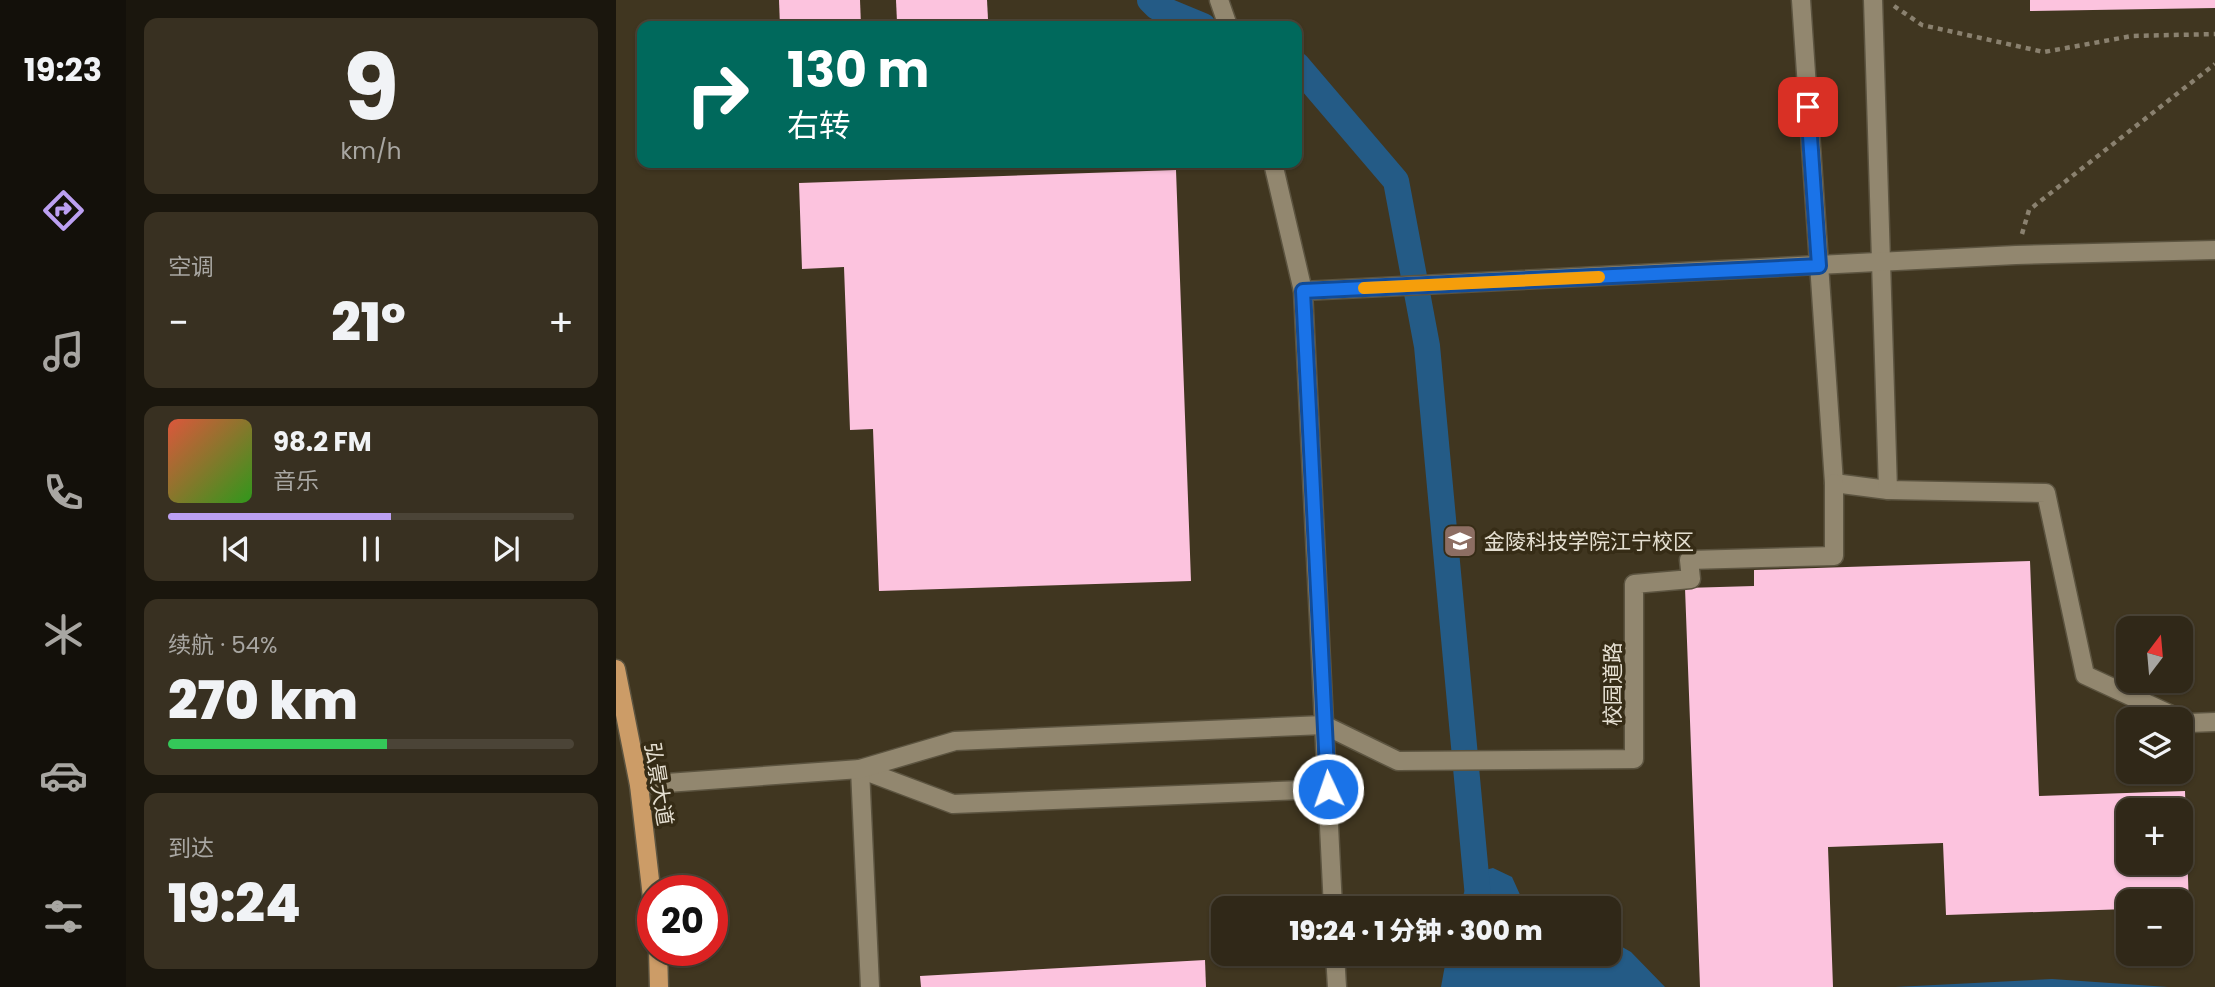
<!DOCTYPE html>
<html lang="zh">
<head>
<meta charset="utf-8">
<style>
  :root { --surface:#302818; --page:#383021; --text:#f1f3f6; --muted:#a8a6a2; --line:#4b4437; --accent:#bca0f2 }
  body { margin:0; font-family:Poppins,"Noto Sans SC",sans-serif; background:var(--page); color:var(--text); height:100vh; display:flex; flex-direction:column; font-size:26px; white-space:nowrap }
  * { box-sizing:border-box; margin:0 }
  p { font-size:23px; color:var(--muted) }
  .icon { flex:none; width:38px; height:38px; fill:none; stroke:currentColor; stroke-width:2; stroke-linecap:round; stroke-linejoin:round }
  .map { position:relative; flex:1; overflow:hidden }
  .drawer { display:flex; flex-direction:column; gap:18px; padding:18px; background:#1a160d; width:490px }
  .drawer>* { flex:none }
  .guide { position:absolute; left:21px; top:21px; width:665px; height:147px; border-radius:14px; box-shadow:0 2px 5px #0004,0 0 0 2px var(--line); background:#00695c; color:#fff; overflow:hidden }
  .needle { width:46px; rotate:16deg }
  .buttons { position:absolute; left:1500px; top:616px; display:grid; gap:14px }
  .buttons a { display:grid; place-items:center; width:77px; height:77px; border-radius:14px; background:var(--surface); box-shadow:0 2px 5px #0004,0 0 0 2px var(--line); font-size:35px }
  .speed { position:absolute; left:21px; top:875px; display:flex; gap:14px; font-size:35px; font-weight:700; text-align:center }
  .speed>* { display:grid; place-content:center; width:91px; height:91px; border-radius:50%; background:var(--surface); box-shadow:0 2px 5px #0004,0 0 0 2px var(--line); line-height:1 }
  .speed .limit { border:10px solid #d22; background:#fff; color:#111 }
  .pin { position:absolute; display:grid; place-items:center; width:60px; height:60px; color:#fff; margin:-30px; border-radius:14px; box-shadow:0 4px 10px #0006 }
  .me { position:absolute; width:77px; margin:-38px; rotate:357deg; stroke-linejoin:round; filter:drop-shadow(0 0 5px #0008) }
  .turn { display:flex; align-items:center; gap:24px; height:147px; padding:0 35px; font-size:32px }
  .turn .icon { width:91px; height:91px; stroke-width:2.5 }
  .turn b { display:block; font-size:49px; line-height:60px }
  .big { font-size:52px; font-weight:800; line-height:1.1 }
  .drawer .widget { flex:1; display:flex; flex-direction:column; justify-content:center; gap:10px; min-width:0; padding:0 24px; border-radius:14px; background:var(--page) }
  .drawer .dial { align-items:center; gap:0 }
  .dial b { font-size:91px; line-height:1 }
  .song { display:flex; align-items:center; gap:21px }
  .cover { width:84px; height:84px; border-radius:10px; background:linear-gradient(135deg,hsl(10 70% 55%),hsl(110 70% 35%)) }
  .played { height:7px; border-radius:4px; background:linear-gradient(90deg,var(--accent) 55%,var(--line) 55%) }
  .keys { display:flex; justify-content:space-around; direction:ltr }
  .heat { display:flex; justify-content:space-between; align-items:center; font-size:38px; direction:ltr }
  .charge { height:10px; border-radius:5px; background:linear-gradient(90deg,#34c759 54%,var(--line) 0) }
  .trip { position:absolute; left:595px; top:896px; width:410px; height:70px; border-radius:14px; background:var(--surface); box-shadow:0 2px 5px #0004,0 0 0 2px var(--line); font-weight:800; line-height:70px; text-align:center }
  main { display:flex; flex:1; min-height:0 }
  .tab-bar { display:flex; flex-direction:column; width:126px; justify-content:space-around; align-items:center; background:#13100a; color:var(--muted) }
  .tab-bar .icon { width:49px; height:49px }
  .tab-bar .selected { color:var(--accent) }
  .tab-bar b { font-size:32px; color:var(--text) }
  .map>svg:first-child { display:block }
  .water { fill:#245b86 }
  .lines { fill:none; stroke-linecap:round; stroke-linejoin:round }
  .canal { stroke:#245b86; stroke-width:26 }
  .building { fill:#fcc3de; fill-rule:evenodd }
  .minor-casing { stroke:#5c5440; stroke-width:21 }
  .major-casing { stroke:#5c5440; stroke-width:21 }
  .path { stroke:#8a816f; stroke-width:4.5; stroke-dasharray:5 5; stroke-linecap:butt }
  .minor { stroke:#92876f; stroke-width:18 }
  .major { stroke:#cc9c67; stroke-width:18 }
  .route-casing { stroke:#114b97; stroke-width:18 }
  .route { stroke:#1a73e8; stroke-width:12 }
  .slow { stroke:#f59e0b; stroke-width:12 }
  .labels { text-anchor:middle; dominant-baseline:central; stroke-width:7; stroke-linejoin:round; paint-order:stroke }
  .poi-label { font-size:21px; fill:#e5dfd1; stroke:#362c16; text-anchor:start }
  .street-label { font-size:21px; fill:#e5dfd1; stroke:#362c16 }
</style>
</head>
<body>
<main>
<nav class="tab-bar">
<b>19:23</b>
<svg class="icon selected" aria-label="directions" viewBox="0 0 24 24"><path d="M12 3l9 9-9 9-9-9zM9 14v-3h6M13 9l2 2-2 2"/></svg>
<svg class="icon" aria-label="music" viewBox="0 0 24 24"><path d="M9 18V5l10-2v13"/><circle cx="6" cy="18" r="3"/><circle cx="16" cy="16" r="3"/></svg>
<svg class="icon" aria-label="phone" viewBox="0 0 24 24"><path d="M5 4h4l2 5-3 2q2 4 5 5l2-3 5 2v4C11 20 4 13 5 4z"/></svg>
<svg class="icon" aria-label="climate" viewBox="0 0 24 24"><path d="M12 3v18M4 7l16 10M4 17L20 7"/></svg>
<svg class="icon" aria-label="car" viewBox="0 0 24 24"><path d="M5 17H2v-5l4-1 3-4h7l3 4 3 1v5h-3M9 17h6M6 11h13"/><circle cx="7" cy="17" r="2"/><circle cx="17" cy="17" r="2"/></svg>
<svg class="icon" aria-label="filters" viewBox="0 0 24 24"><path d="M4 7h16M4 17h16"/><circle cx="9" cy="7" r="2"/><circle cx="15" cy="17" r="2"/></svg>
</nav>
<section class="drawer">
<div class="widget dial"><b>9</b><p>km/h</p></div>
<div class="widget"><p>空调</p>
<div class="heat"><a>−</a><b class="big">21°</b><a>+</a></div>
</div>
<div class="widget">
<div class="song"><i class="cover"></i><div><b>98.2 FM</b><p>音乐</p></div></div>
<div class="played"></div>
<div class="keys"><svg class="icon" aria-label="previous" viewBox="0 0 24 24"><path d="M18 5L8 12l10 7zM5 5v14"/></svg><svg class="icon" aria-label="pause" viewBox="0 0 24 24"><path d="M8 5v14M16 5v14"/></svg><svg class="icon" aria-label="next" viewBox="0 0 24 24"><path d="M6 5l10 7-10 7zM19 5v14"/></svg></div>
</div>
<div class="widget"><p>续航 · 54%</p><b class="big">270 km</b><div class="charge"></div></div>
<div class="widget"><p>到达</p><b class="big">19:24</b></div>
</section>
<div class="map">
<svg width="1599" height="987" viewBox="0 0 1599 987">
  <rect width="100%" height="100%" fill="#403620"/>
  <g class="water">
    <path d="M877,868l19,9 14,31h-68c8,-20 12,-35 35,-40z"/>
    <path d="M992,939l23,13 34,35h-224l6,-33h161z"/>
    <path d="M1436,979l116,8h-273z"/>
  </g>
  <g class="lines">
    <g class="canal">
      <path d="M534,0l7,7 46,19"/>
      <path d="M681,65l99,116 31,165 52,562"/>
    </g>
  </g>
  <g class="building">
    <path d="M163,0h81l1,26h-81z"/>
    <path d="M280,0h91l1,19 -91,3z"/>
    <path d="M1414,0h185v8l-185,3z"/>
    <path d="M560,170l15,411 -312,10 -6,-162 -23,1 -6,-163 -42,2 -3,-86z"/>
    <path d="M1414,561l9,235 146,-5 4,116h-9v-6h-52v8l-182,6 -3,-72 -115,4 5,140h-133l-15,-399 69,-2v-16zM1512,810h52v53h-52z"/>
    <path d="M589,960l1,27h-285l-1,-11z"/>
  </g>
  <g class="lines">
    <g class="minor-casing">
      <g id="minor">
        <path d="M603,0l9,26"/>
        <path d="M1185,0l33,483 54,7 158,3 39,182 95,44"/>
        <path d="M1257,0l15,490"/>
        <path d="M657,163l30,128 30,617"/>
        <path d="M687,291l713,-36 199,-5"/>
        <path d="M1564,719l9,4 26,-1"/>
        <path d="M244,769l93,35 375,-15"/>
        <path d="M244,769l10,218"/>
        <path d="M23,785l221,-16 95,-28 369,-16 74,36 236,-2v-175l57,-5 -2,-19 145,-4v-73"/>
        <path d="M719,954l2,33"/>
      </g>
    </g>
    <g class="major-casing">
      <g id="major">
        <path d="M0,669l23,116 14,121"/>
        <path d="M42,950l1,37"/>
      </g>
    </g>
    <g class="path">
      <path d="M1278,6l28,19 122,27 88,-16 83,-2"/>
      <path d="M1406,234l7,-24 186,-146"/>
    </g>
    <use href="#minor" class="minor"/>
    <use href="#major" class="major"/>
  </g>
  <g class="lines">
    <g class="route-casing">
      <path id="route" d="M712,789l-25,-498 516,-25 -11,-159"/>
    </g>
    <use href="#route" class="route"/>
    <path class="slow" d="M748,288l235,-11"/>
  </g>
  <defs>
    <g id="university-square" transform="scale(1.75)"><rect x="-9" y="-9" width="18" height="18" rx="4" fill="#8d6e63" stroke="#362c16"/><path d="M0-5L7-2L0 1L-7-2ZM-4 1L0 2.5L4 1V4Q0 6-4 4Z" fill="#fff"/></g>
  </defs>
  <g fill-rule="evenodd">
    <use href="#university-square" x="844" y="541"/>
  </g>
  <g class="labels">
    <g class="poi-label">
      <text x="868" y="541">金陵科技学院江宁校区</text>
    </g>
    <g class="street-label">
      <text transform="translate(996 684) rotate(-90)">校园道路</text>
      <text transform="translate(43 784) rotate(81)">弘景大道</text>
    </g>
  </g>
</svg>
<div class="buttons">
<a><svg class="needle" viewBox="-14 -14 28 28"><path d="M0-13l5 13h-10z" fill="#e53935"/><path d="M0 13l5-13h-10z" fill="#a8a6a2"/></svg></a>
<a><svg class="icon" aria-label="layers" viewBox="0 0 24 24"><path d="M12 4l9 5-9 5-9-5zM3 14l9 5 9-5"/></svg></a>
<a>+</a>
<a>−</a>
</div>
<div class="speed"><div class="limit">20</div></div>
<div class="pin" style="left:1192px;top:107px;background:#d93025"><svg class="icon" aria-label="arrive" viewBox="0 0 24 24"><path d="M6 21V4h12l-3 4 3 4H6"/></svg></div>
<svg class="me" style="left:712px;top:789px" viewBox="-20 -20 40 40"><circle r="17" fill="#1a73e8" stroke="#fff" stroke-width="3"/><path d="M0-11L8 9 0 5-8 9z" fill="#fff"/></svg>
<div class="trip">19:24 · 1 分钟 · 300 m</div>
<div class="guide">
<div class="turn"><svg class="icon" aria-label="right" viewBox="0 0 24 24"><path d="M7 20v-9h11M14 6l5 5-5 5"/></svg><div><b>130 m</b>右转</div></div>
</div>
</div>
</main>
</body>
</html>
